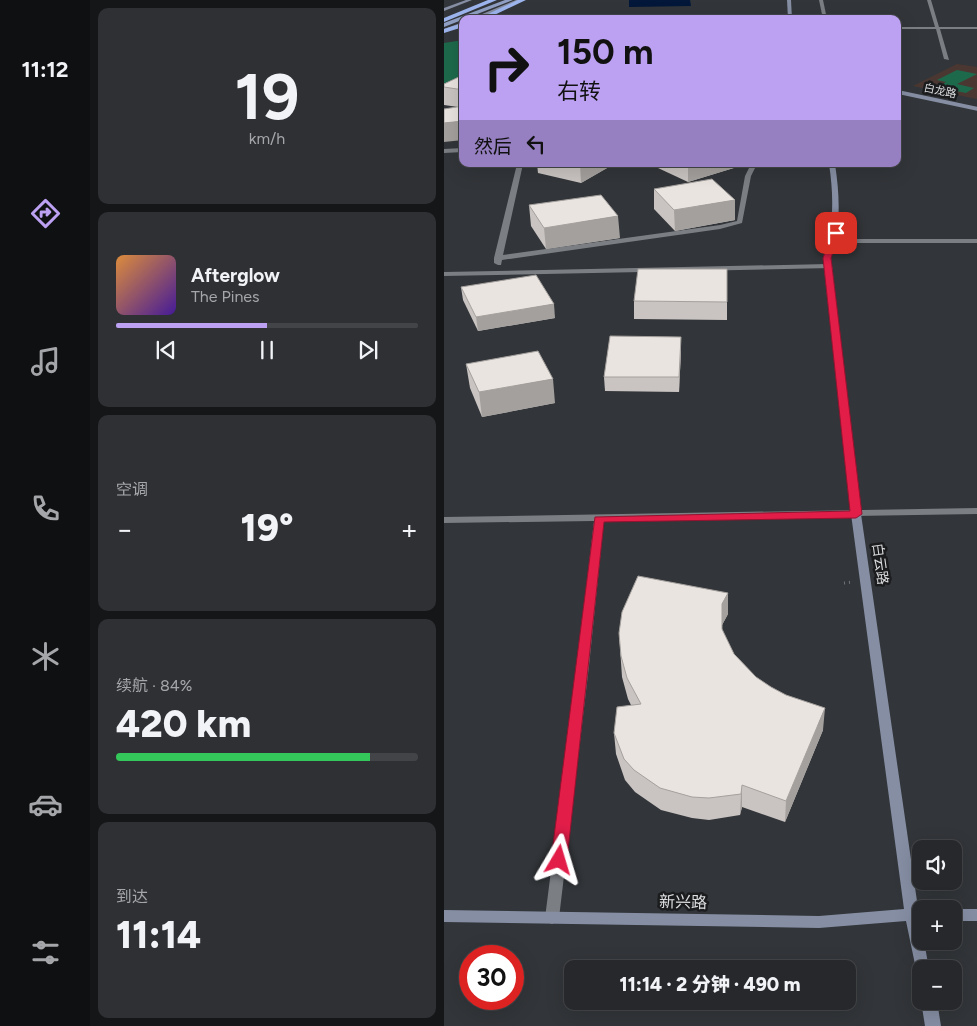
<!DOCTYPE html>
<html lang="zh">
<head>
<meta charset="utf-8">
<style>
  :root { --surface:#26282b; --page:#2e3033; --text:#f1f3f6; --muted:#a4a6a9; --line:#424447; --accent:#bca0f2 }
  body { margin:0; font-family:Figtree,"Noto Sans SC",sans-serif; background:var(--page); color:var(--text); height:100vh; display:flex; flex-direction:column; font-size:19px; white-space:nowrap }
  * { box-sizing:border-box; margin:0 }
  p { font-size:16px; color:var(--muted) }
  .icon { flex:none; width:28px; height:28px; fill:none; stroke:currentColor; stroke-width:2; stroke-linecap:round; stroke-linejoin:round }
  .map { position:relative; flex:1; overflow:hidden }
  .drawer { display:flex; flex-direction:column; gap:8px; padding:8px; background:#151618; width:354px }
  .drawer>* { flex:none }
  .hud { position:absolute; left:15px; top:15px; width:442px; height:152px; border-radius:10px; box-shadow:0 5px 20px #0002,0 0 0 1px var(--line); background:#bca0f2; color:#111; overflow:hidden }
  .controls { position:absolute; left:468px; top:840px; display:grid; gap:10px }
  .controls a { display:grid; place-items:center; width:50px; height:50px; border-radius:10px; background:var(--surface); box-shadow:0 5px 20px #0002,0 0 0 1px var(--line); font-size:25px }
  .speed { position:absolute; left:15px; top:945px; display:flex; gap:10px; font-size:25px; font-weight:700; text-align:center }
  .speed>* { display:grid; place-content:center; width:65px; height:65px; border-radius:50%; background:var(--surface); box-shadow:0 5px 20px #0002,0 0 0 1px var(--line); line-height:1 }
  .speed .limit { border:8px solid #d22; background:#fff; color:#111 }
  .pin { position:absolute; display:grid; place-items:center; width:42px; height:42px; color:#fff; margin:-21px; border-radius:10px; box-shadow:0 2px 8px #0006 }
  .me { position:absolute; width:55px; margin:-28px; rotate:7deg; stroke-linejoin:round; filter:drop-shadow(0 0 4px #0008) }
  .turn { display:flex; align-items:center; gap:18px; height:105px; padding:0 15px; font-size:22px }
  .turn .icon { width:65px; height:65px; stroke-width:2.5 }
  .turn b { display:block; font-size:35px; line-height:42px }
  .then { display:flex; align-items:center; height:48px; padding:0 15px; background:#0003; gap:10px; font-size:19px }
  .big { font-size:38px; font-weight:800; line-height:1.1 }
  .drawer .widget { flex:1; display:flex; flex-direction:column; justify-content:center; gap:8px; min-width:0; padding:0 18px; border-radius:10px; background:var(--page) }
  .drawer .dial { align-items:center; gap:0 }
  .dial b { font-size:65px; line-height:1 }
  .song { display:flex; align-items:center; gap:15px }
  .cover { width:60px; height:60px; border-radius:8px; background:linear-gradient(135deg,hsl(30 70% 55%),hsl(260 70% 35%)) }
  .played { height:5px; border-radius:2px; background:linear-gradient(90deg,var(--accent) 50%,var(--line) 50%) }
  .keys { display:flex; justify-content:space-around; direction:ltr }
  .heat { display:flex; justify-content:space-between; align-items:center; font-size:28px; direction:ltr }
  .charge { height:8px; border-radius:4px; background:linear-gradient(90deg,#34c759 84%,var(--line) 0) }
  .trip { position:absolute; left:120px; top:960px; width:292px; height:50px; border-radius:10px; background:var(--surface); box-shadow:0 5px 20px #0002,0 0 0 1px var(--line); font-weight:800; line-height:50px; text-align:center }
  main { display:flex; flex:1; min-height:0 }
  .tabs { display:flex; flex-direction:column; width:90px; justify-content:space-around; align-items:center; background:#0f1011; color:var(--muted) }
  .tabs .icon { width:35px; height:35px }
  .tabs .on { color:var(--accent) }
  .tabs b { font-size:22px; color:var(--text) }
  .map>svg:first-child { display:block }
  .commercial { fill:#4b3732 }
  .green { fill:#1d694c }
  .water { fill:#021739 }
  .lines { fill:none; stroke-linecap:round; stroke-linejoin:round }
  .path { stroke:#717477; stroke-width:3; stroke-dasharray:1 4; stroke-linecap:butt }
  .street { fill:#7b7e83; fill-rule:evenodd }
  .secondary { fill:#858ea3; fill-rule:evenodd }
  .primary { fill:#8f9fc3; fill-rule:evenodd }
  .highway { fill:#9db5ee; fill-rule:evenodd }
  .wall { fill:#c9c4c1 }
  .shaded-wall { fill:#a4a09d }
  .building { fill:#eae4e0; stroke:#a4a09d }
  .route { fill:#e11d48; stroke:#92132f }
  .labels { text-anchor:middle; dominant-baseline:central; stroke-width:5; stroke-linejoin:round; paint-order:stroke }
  .far-street-label { font-size:11px; fill:#dcdee0; stroke:#1b1c1e }
  .street-label { font-size:14px; fill:#dcdee0; stroke:#1b1c1e }
  .near-street-label { font-size:16px; fill:#dcdee0; stroke:#1b1c1e }
</style>
</head>
<body>
<main>
<nav class="tabs">
<b>11:12</b>
<svg class="icon on" aria-label="directions" viewBox="0 0 24 24"><path d="M12 3l9 9-9 9-9-9zM9 14v-3h6M13 9l2 2-2 2"/></svg>
<svg class="icon" aria-label="music" viewBox="0 0 24 24"><path d="M9 18V5l10-2v13"/><circle cx="6" cy="18" r="3"/><circle cx="16" cy="16" r="3"/></svg>
<svg class="icon" aria-label="phone" viewBox="0 0 24 24"><path d="M5 4h4l2 5-3 2q2 4 5 5l2-3 5 2v4C11 20 4 13 5 4z"/></svg>
<svg class="icon" aria-label="climate" viewBox="0 0 24 24"><path d="M12 3v18M4 7l16 10M4 17L20 7"/></svg>
<svg class="icon" aria-label="car" viewBox="0 0 24 24"><path d="M5 17H2v-5l4-1 3-4h7l3 4 3 1v5h-3M9 17h6M6 11h13"/><circle cx="7" cy="17" r="2"/><circle cx="17" cy="17" r="2"/></svg>
<svg class="icon" aria-label="filters" viewBox="0 0 24 24"><path d="M4 7h16M4 17h16"/><circle cx="9" cy="7" r="2"/><circle cx="15" cy="17" r="2"/></svg>
</nav>
<section class="drawer">
<div class="widget dial"><b>19</b><p>km/h</p></div>
<div class="widget">
<div class="song"><i class="cover"></i><div><b>Afterglow</b><p>The Pines</p></div></div>
<div class="played"></div>
<div class="keys"><svg class="icon" aria-label="previous" viewBox="0 0 24 24"><path d="M18 5L8 12l10 7zM5 5v14"/></svg><svg class="icon" aria-label="pause" viewBox="0 0 24 24"><path d="M8 5v14M16 5v14"/></svg><svg class="icon" aria-label="next" viewBox="0 0 24 24"><path d="M6 5l10 7-10 7zM19 5v14"/></svg></div>
</div>
<div class="widget"><p>空调</p>
<div class="heat"><a>−</a><b class="big">19°</b><a>+</a></div>
</div>
<div class="widget"><p>续航 · 84%</p><b class="big">420 km</b><div class="charge"></div></div>
<div class="widget"><p>到达</p><b class="big">11:14</b></div>
</section>
<div class="map">
<svg width="534" height="1026" viewBox="0 0 534 1026">
  <rect width="100%" height="100%" fill="#323539"/>
  <path class="commercial" d="M513,64l20,3v32l-64,-13z"/>
  <g class="green">
    <path d="M19,40v37l-19,11v-45z"/>
    <path d="M513,70l20,4 -20,10 17,4 -8,5 -28,-6 8,-5 -9,-2z"/>
  </g>
  <path class="water" d="M185,0h61l1,6 -62,1z"/>
  <g class="lines">
    <path class="path" d="M400,583l9,-1"/>
    <g class="street">
      <path d="M375,0h4l4,19h-4z"/>
      <path d="M483,0h4l8,27h39v2h-38l9,31 -5,-1 -8,-30h-38v-2h37z"/>
      <path d="M19,148v4l-19,1v-4z"/>
      <path d="M73,164h6l-20,91 217,-30 17,-4 8,-45 6,-12h6l-6,12 -9,47 -22,6 -218,31 -1,5h-3l-4,-2v-5z"/>
      <path d="M534,239v4h-145l-4,-2 4,-2z"/>
      <path d="M384,264h3v4l-387,8v-4z"/>
      <path d="M534,508v6l-374,6 -15,146 -30,252 -2,4 -5,2 -5,-2 -2,-4 32,-252 17,-145 -150,2v-6z"/>
    </g>
    <g class="secondary">
      <path d="M22,0h6l-28,11v-3z"/>
      <path d="M72,0h6l-45,19h-7z"/>
      <path d="M343,0h4l1,19h-4z"/>
      <path d="M19,22v3l-19,7v-3z"/>
      <path d="M454,90l80,17v4l-80,-17z"/>
      <path d="M385,164h6c5,33 6,62 -4,94l30,256 57,394 5,1h-3v32h4l5,28h-9v6l-3,-1 -11,-53 -87,7 -375,-6v-12l375,6 85,-7 -53,-395 -28,-256c11,-32 11,-61 6,-94z"/>
      <rect x="509" y="909" width="25" height="12"/>
      <path d="M477,1001h16l4,25h-16z"/>
    </g>
    <path class="primary" d="M61,0h8l-69,27v-4z"/>
    <g class="highway">
      <path d="M44,0h9l-53,22v-4z"/>
      <path d="M74,0h8l-40,19h-9z"/>
      <path d="M19,23v4l-19,6v-4z"/>
    </g>
  </g>
  <g class="wall">
    <path d="M19,75v65l-5,-33 -14,-2v-21z"/>
    <path d="M93,164h77l-33,19 -43,-10z"/>
    <path d="M213,164h80v3l-49,15 -30,-14z"/>
    <path d="M210,189l81,31 -60,11 -21,-22z"/>
    <path d="M85,205l91,33 -74,11 -15,-23z"/>
    <path d="M283,269v51l-93,-1v-18z"/>
    <path d="M17,287l94,31 -77,13 -15,-31z"/>
    <path d="M237,351l-2,41 -74,-1 -1,-14z"/>
    <path d="M22,364l89,39 -73,14 -12,-29z"/>
    <path d="M284,614l-6,11v5l12,24 22,23 67,53 -38,92 -43,-15 -2,8 -31,5 -17,-2 -31,-8 -26,-18 -10,-12 -9,-26 -2,-21 17,-28 -3,-6 -6,-22 -3,-44z"/>
  </g>
  <g class="shaded-wall">
    <path d="M458,93l-1,8 -3,2v-7z"/>
    <path d="M19,121v19l-19,2v-19z"/>
    <path d="M136,164h34l-33,19z"/>
    <path d="M244,164h49v3l-49,15z"/>
    <path d="M291,200v20l-60,11 -1,-21z"/>
    <path d="M174,216l2,22 -74,11 -2,-21z"/>
    <path d="M110,304l1,14 -77,13 -2,-14z"/>
    <path d="M237,337v14l-2,41v-15z"/>
    <path d="M109,379l2,24 -73,14 -3,-25z"/>
    <path d="M284,593v21l-6,11v25v-46z"/>
    <path d="M381,708l-2,22 -38,92 1,-21z"/>
    <path d="M298,785v22l-2,8 1,-21z"/>
  </g>
  <g class="building">
    <path d="M19,75v14h-6l-13,-2v-3z"/>
    <path d="M19,106v15l-19,2v-14z"/>
    <path d="M268,179l23,21 -61,10 -20,-21z"/>
    <path d="M157,195l17,21 -74,12 -15,-23z"/>
    <path d="M194,269h89v33l-93,-1z"/>
    <path d="M92,275l18,29 -78,13 -15,-30z"/>
    <path d="M166,336l71,1 -2,40h-75z"/>
    <path d="M94,351l15,28 -74,13 -13,-28z"/>
    <path d="M194,576l90,17 -6,11v25l12,25 22,23 15,10 15,8 39,13 -39,93 -44,-16 -1,9 -32,4 -17,-1 -32,-9 -26,-18 -10,-11 -10,-26 3,-26 24,-3 -14,-26 -6,-22 -2,-23 3,-21z"/>
  </g>
  <path class="route" d="M392,230l4,3 -9,25 31,256 -6,4 -252,4 -37,338 -2,4 -6,2 -5,-2 -3,-4 44,-343 255,-6 -27,-253 9,-25z"/>
  <g class="labels">
    <g class="far-street-label">
      <text transform="translate(496 91) rotate(12)">白龙路</text>
    </g>
    <g class="street-label">
      <text transform="translate(436 564) rotate(82)">白云路</text>
    </g>
    <g class="near-street-label">
      <text transform="translate(239 902) rotate(1)">新兴路</text>
    </g>
  </g>
</svg>
<div class="controls">
<a><svg class="icon" aria-label="sound" viewBox="0 0 24 24"><path d="M4 9h4l5-4v14l-5-4H4zM17 9q2 3 0 6"/></svg></a>
<a>+</a>
<a>−</a>
</div>
<div class="speed"><div class="limit">30</div></div>
<div class="pin" style="left:392px;top:233px;background:#d93025"><svg class="icon" aria-label="arrive" viewBox="0 0 24 24"><path d="M6 21V4h12l-3 4 3 4H6"/></svg></div>
<svg class="me" style="left:115px;top:860px" viewBox="-20 -20 40 40"><path d="M0-17L14 15 0 8-14 15z" fill="#e11d48" stroke="#fff" stroke-width="4"/></svg>
<div class="trip">11:14 · 2 分钟 · 490 m</div>
<div class="hud">
<div class="turn"><svg class="icon" aria-label="right" viewBox="0 0 24 24"><path d="M7 20v-9h11M14 6l5 5-5 5"/></svg><div><b>150 m</b>右转</div></div>
<div class="then">然后<svg class="icon" aria-label="left" viewBox="0 0 24 24"><path d="M17 20v-9H6M10 6l-5 5 5 5"/></svg></div>
</div>
</div>
</main>
</body>
</html>
